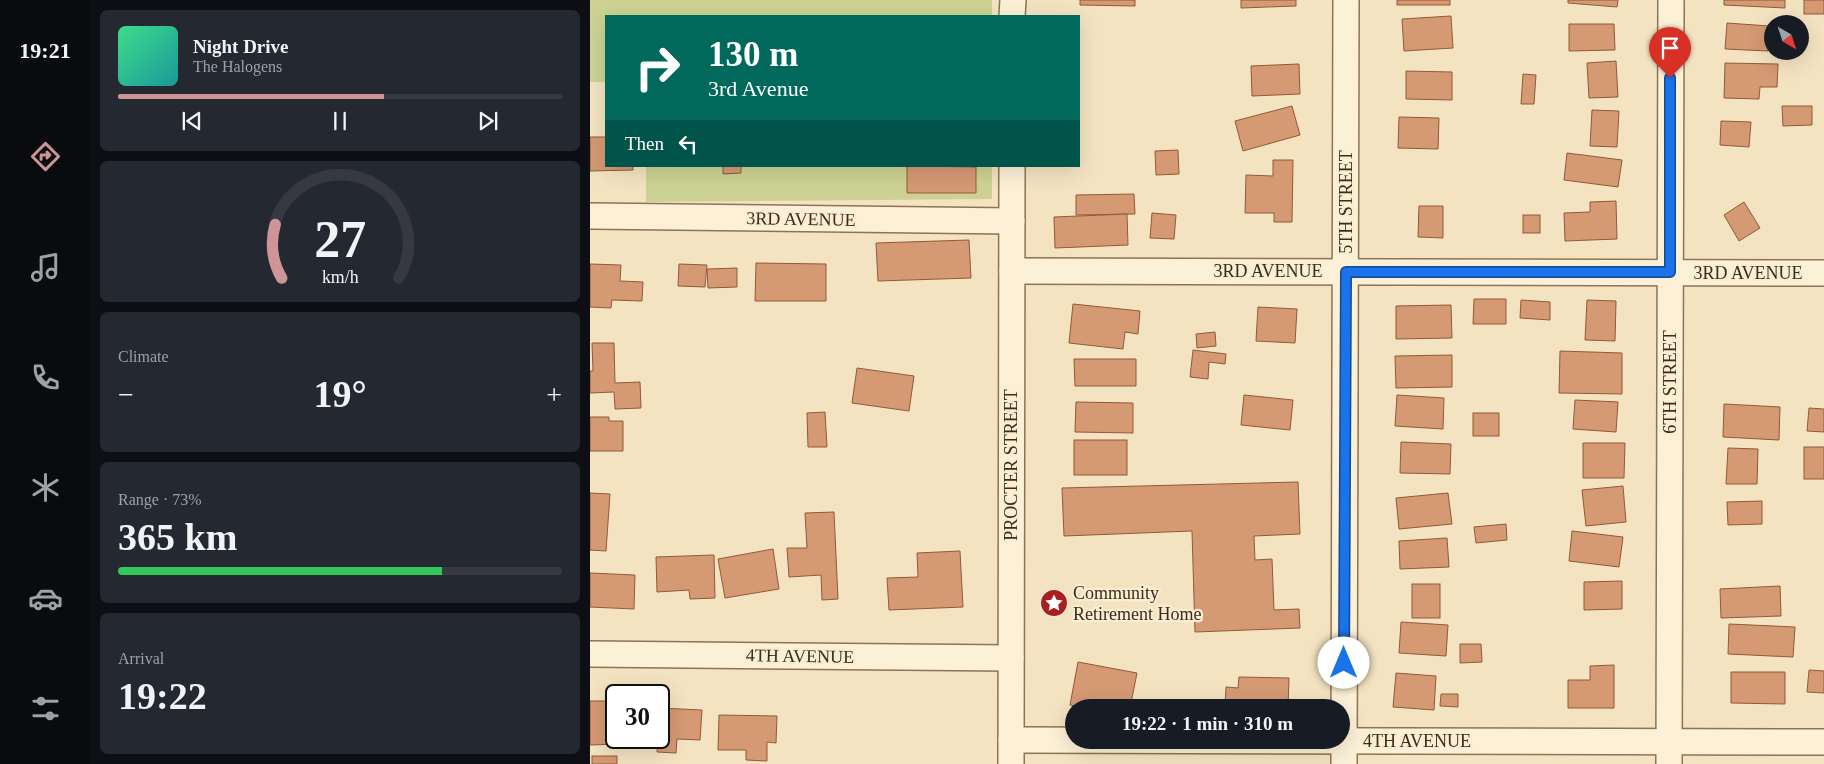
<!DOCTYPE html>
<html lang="en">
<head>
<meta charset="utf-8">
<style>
  :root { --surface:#171b24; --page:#242831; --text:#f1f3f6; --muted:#9ea1a6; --line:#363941; --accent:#cf9497 }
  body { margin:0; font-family:Georgia,serif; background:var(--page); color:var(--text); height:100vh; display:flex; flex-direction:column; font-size:19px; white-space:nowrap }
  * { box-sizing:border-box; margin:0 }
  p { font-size:16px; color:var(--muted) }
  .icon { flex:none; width:28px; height:28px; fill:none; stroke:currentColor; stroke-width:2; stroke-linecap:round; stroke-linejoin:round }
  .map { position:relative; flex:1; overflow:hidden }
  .side { display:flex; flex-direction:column; gap:10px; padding:10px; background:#0d0f14; width:500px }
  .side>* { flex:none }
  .guide { position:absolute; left:15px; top:15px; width:475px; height:152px; border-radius:0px; box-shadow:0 5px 20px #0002; background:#00695c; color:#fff; overflow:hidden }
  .needle { width:32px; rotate:141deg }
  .controls { position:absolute; left:1174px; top:15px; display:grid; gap:10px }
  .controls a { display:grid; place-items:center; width:45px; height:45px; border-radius:50%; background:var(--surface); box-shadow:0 5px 20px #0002; font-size:25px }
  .speed { position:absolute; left:15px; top:684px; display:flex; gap:10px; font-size:25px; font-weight:700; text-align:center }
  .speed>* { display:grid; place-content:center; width:65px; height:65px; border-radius:50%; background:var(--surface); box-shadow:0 5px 20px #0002; line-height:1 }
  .speed .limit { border:2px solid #111; border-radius:8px; background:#fff; color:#111 }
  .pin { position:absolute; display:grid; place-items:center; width:42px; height:42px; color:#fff; margin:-51px -21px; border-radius:50% 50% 50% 0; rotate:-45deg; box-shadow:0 0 5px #0007 }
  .pin .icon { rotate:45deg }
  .me { position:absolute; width:55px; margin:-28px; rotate:0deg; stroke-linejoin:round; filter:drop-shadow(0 0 4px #0008) }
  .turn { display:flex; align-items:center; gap:18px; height:105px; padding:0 20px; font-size:22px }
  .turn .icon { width:65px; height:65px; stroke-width:2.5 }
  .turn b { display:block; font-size:35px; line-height:42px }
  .then { display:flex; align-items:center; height:48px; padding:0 20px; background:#0003; gap:10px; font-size:19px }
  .big { font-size:38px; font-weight:600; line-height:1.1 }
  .side .card { flex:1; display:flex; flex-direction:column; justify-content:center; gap:8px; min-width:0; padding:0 18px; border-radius:8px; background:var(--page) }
  .side .dial { align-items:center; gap:0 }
  .dial svg { height:130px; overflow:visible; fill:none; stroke:var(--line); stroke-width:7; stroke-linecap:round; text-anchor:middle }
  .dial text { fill:var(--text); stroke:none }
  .song { display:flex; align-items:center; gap:15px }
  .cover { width:60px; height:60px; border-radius:8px; background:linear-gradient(135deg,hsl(150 70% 55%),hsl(180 70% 35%)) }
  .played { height:5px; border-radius:2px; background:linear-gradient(90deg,var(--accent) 60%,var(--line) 60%) }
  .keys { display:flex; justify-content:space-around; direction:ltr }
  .heat { display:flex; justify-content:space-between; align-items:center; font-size:28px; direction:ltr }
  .charge { height:8px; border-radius:4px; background:linear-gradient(90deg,#34c759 73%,var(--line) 0) }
  .trip { position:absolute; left:475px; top:699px; width:285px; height:50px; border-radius:25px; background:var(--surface); box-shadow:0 5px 20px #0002; font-weight:600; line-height:50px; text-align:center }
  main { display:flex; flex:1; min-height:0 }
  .tabs { display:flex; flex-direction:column; width:90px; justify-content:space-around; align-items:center; background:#090b0e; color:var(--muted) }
  .tabs .icon { width:35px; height:35px }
  .tabs .active { color:var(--accent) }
  .tabs b { font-size:22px; color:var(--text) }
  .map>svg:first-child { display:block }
  .green { fill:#cdd294 }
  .building { fill:#d59973; stroke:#915a39 }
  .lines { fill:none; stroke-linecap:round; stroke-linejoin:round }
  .minor-casing { stroke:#8f7356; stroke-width:28 }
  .minor { stroke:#fcf0d6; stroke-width:25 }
  .route-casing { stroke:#114b97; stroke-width:12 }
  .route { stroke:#1a73e8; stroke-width:9 }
  .labels { text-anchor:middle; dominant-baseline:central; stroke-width:4.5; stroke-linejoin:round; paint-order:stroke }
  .street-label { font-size:18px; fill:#3d2b1c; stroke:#f9edd2 }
  .poi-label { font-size:18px; fill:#3d2b1c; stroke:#f9edd2; text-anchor:start }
</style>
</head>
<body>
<main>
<nav class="tabs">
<b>19:21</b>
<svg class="icon active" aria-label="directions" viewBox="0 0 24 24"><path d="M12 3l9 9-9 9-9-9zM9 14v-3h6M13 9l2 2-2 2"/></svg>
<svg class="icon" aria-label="music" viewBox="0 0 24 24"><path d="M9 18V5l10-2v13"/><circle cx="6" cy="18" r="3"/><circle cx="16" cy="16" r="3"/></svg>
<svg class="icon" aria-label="phone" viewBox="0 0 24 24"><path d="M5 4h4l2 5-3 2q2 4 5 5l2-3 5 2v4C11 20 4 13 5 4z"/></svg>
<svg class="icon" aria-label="climate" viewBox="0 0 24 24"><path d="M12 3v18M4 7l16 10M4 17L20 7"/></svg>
<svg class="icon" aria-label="car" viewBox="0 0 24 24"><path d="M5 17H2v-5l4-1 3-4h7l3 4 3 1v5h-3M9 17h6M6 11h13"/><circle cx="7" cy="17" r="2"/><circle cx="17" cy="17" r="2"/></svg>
<svg class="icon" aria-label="filters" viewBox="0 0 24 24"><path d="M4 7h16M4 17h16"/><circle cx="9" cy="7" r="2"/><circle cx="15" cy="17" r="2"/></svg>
</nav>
<section class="side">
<div class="card">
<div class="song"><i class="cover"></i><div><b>Night Drive</b><p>The Halogens</p></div></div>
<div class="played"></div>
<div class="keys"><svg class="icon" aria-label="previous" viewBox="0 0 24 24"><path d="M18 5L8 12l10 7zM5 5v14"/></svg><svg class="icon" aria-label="pause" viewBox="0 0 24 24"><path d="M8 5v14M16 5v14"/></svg><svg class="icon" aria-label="next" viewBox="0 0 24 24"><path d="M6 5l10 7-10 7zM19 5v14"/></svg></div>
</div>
<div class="card dial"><svg viewBox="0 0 100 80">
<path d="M14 69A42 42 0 1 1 86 69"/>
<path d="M14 69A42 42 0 0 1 10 36" stroke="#cf9497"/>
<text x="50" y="56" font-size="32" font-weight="700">27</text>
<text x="50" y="72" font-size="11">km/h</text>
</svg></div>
<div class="card"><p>Climate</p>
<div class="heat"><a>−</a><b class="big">19°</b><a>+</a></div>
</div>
<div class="card"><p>Range · 73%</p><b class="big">365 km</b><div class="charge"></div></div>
<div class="card"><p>Arrival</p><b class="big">19:22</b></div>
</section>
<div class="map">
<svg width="1234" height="764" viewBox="0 0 1234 764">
  <rect width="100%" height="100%" fill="#f3e3c1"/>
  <g class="green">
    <path d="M0,0h402v16h-386v66h-16z"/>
    <path d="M56,166h346v33l-346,3z"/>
  </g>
  <g class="building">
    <path d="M490,0h55v6l-55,-1z"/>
    <path d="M651,0h55v6l-55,2z"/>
    <rect x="807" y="0" width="53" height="5"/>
    <path d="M978,0h50l-1,7 -49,-4z"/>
    <path d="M1134,0h61v8l-61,-3z"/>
    <rect x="1214" y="0" width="20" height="14"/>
    <path d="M861,16l2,32 -49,3 -2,-32z"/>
    <path d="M1137,23l42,3 -1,25 -43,-2z"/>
    <path d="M979,24h45l1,26 -46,1z"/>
    <path d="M1026,61l2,36 -29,1 -2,-35z"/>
    <path d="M1135,63l53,1 -1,23h-17l-1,12 -35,-1z"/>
    <path d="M709,64l1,30 -48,2 -1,-30z"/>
    <path d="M816,71l46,1v28l-46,-1z"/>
    <path d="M933,74l13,1 -2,29h-13z"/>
    <path d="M702,106l8,29 -57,16 -8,-30z"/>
    <path d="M1192,106h30v19l-29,1z"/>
    <path d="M1002,110l27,1 -2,36 -27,-1z"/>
    <path d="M809,117l40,1 -1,31 -40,-1z"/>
    <path d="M1131,121l30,1 -2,25 -29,-2z"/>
    <path d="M0,137h16v29h27v4l-43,1z"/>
    <path d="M588,150l1,24 -23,1 -1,-24z"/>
    <path d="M977,153l55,7 -4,27 -54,-7z"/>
    <path d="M683,160h20l-1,62h-18v-9h-29l1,-38 27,1z"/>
    <path d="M133,166h18v7l-18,1z"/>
    <path d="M317,166l69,1v26h-69z"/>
    <path d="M544,194l1,20 -59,1v-20z"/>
    <path d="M1026,201l1,38 -52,2 -1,-28 26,-1v-10z"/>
    <path d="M1154,202l16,26 -21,13 -15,-26z"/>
    <path d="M829,206h24v32l-25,-1z"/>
    <path d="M562,213l24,2 -2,24 -24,-1z"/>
    <path d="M537,214l1,31 -73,3 -1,-31z"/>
    <rect x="933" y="215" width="17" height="18"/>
    <path d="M379,240l2,38 -93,3 -2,-38z"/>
    <path d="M166,263l70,1v37h-71z"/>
    <path d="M0,264l31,1 -1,16 23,1 -1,19 -30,-1 -1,8 -21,-1z"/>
    <path d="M89,264l28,1 -2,22 -27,-1z"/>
    <path d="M147,268v19l-29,1 -1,-19z"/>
    <path d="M884,299h32v25h-33z"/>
    <path d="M931,300l29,2v18l-30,-2z"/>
    <path d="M997,300l29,1 -1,40 -30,-1z"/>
    <path d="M483,304l67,7 -2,23 -13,-2 -2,17 -54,-6z"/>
    <path d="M861,305l1,33 -56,1v-33z"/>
    <path d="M668,307l39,2 -2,34 -39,-2z"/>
    <path d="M625,332l1,14 -19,2 -1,-14z"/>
    <path d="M2,343h22l1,40 25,-1 1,26 -26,1 -1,-17 -24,1v-22h3z"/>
    <path d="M603,350l33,4 -1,10 -16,-2 -1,17 -18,-2z"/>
    <path d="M970,351l62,2v41l-63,-1z"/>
    <path d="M862,355v32l-56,1 -1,-32z"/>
    <path d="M484,359h62v27h-61z"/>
    <path d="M267,368l57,8 -5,35 -57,-8z"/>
    <path d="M654,395l49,5 -3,30 -49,-5z"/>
    <path d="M807,395l47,3 -1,31 -48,-3z"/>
    <path d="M985,400l43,2 -2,30 -43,-3z"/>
    <path d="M486,402l57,1v30l-58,-1z"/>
    <path d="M1134,404l56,3 -1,33 -56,-3z"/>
    <path d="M1219,408l15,1v23l-17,-1z"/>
    <path d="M235,412l2,35h-19l-1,-34z"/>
    <rect x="883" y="413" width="26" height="23"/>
    <path d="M0,417h19v4h14v30h-33z"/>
    <rect x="484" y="440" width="53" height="35"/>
    <path d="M811,442l50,2 -1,30 -50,-1z"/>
    <path d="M993,443h42l-1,35h-41z"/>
    <rect x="1214" y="447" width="20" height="32"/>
    <path d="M1138,448l30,1 -1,35h-31z"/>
    <path d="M708,482l2,52 -46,2 1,24 17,-1 2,51 25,-1 1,19 -105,4 -3,-101 -128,5 -2,-48z"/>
    <path d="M1033,486l3,36 -40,4 -4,-36z"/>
    <path d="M0,493l20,1 -4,57 -16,-1z"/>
    <path d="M858,493l4,31 -53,5 -3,-31z"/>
    <path d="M1172,501v23l-34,1 -1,-23z"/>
    <path d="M244,512l4,87 -16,1 -1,-25 -32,2 -2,-29h20l-2,-35z"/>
    <path d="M916,524l1,16 -31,3 -2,-16z"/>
    <path d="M982,531l51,6 -4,30 -50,-6z"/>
    <path d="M857,538l2,29 -49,2 -1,-28z"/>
    <path d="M183,549l6,40 -54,9 -7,-39z"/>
    <path d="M370,551l3,56 -74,3 -2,-32 31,-1 -1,-24z"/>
    <path d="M124,555l1,43 -25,1 -1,-9 -32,2 -1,-35z"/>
    <path d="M0,573l45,2 -1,34 -44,-2z"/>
    <path d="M1032,581v28l-38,1v-28z"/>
    <rect x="822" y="584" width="28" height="34"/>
    <path d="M1190,586l1,30 -60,2 -1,-29z"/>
    <path d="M811,622l47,3 -2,31 -47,-3z"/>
    <path d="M1139,624l66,3 -2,30 -65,-3z"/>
    <path d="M870,644h21l1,18 -22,1z"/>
    <path d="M488,662l59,11 -7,35h-44l-16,-3z"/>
    <path d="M1024,665v43h-46v-28h22v-14z"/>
    <path d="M1219,670l15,1v22l-17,-1z"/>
    <path d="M1141,672h54v32l-54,-1z"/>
    <path d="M806,673l40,3 -2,34 -41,-3z"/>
    <path d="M649,677l50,1 -1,30 -63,-1 1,-20 12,1z"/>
    <path d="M851,694h17v13l-18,-1z"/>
    <path d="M0,701h26v37h32v5l-58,2z"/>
    <path d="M70,708l42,2 -2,30 -23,-1 -1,14 -19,-1z"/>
    <path d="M129,715l58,1 -1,27 -9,-1v19l-21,-1v-10h-28z"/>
    <rect x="2" y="756" width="25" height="8"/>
  </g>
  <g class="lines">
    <g class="minor-casing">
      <g id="minor">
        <path d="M422,16l1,-16"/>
        <path d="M0,216l422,5"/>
        <path d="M422,271l812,2"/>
        <path d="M0,654l421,4"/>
        <path d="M421,740l813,2"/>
        <path d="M421,764l1,-598"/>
        <path d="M754,764l2,-764"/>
        <path d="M1079,764l2,-764"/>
      </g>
    </g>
    <use href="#minor" class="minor"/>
  </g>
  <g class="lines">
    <g class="route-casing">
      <path id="route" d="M754,663l2,-391h324v-194"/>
    </g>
    <use href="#route" class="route"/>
  </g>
  <defs>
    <g id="sight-disc" transform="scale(1.4375)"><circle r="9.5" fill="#a51f23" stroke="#f9edd2"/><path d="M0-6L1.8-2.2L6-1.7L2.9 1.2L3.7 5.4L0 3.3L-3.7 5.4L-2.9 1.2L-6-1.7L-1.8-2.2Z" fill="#fff"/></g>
  </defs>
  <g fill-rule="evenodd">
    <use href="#sight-disc" x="464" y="603"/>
  </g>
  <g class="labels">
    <g class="street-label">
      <text transform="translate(756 202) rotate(-90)">5TH STREET</text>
      <text transform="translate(211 219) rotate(1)">3RD AVENUE</text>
      <text x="678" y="271">3RD AVENUE</text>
      <text x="1158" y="273">3RD AVENUE</text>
      <text transform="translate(1080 382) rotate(-90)">6TH STREET</text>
      <text transform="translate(421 465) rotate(-90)">PROCTER STREET</text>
      <text transform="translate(210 656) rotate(1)">4TH AVENUE</text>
      <text x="827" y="741">4TH AVENUE</text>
    </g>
    <g class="poi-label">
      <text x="483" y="593">Community<tspan x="483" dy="21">Retirement Home</tspan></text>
    </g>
  </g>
</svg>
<div class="controls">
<a><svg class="needle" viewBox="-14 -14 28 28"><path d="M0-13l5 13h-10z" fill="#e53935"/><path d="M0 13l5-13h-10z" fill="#9ea1a6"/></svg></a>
</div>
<div class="speed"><div class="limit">30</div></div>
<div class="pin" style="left:1080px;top:78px;background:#d93025"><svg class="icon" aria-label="arrive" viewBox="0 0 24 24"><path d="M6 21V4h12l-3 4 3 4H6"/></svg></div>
<svg class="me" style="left:754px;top:663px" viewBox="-20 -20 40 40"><circle r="19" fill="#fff"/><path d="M0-13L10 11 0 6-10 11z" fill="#1a73e8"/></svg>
<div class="trip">19:22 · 1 min · 310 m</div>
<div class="guide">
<div class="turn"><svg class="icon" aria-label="right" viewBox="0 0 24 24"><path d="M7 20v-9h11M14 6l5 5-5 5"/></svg><div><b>130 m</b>3rd Avenue</div></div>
<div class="then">Then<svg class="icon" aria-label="left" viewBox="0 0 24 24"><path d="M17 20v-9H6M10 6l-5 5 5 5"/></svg></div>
</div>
</div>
</main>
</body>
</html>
